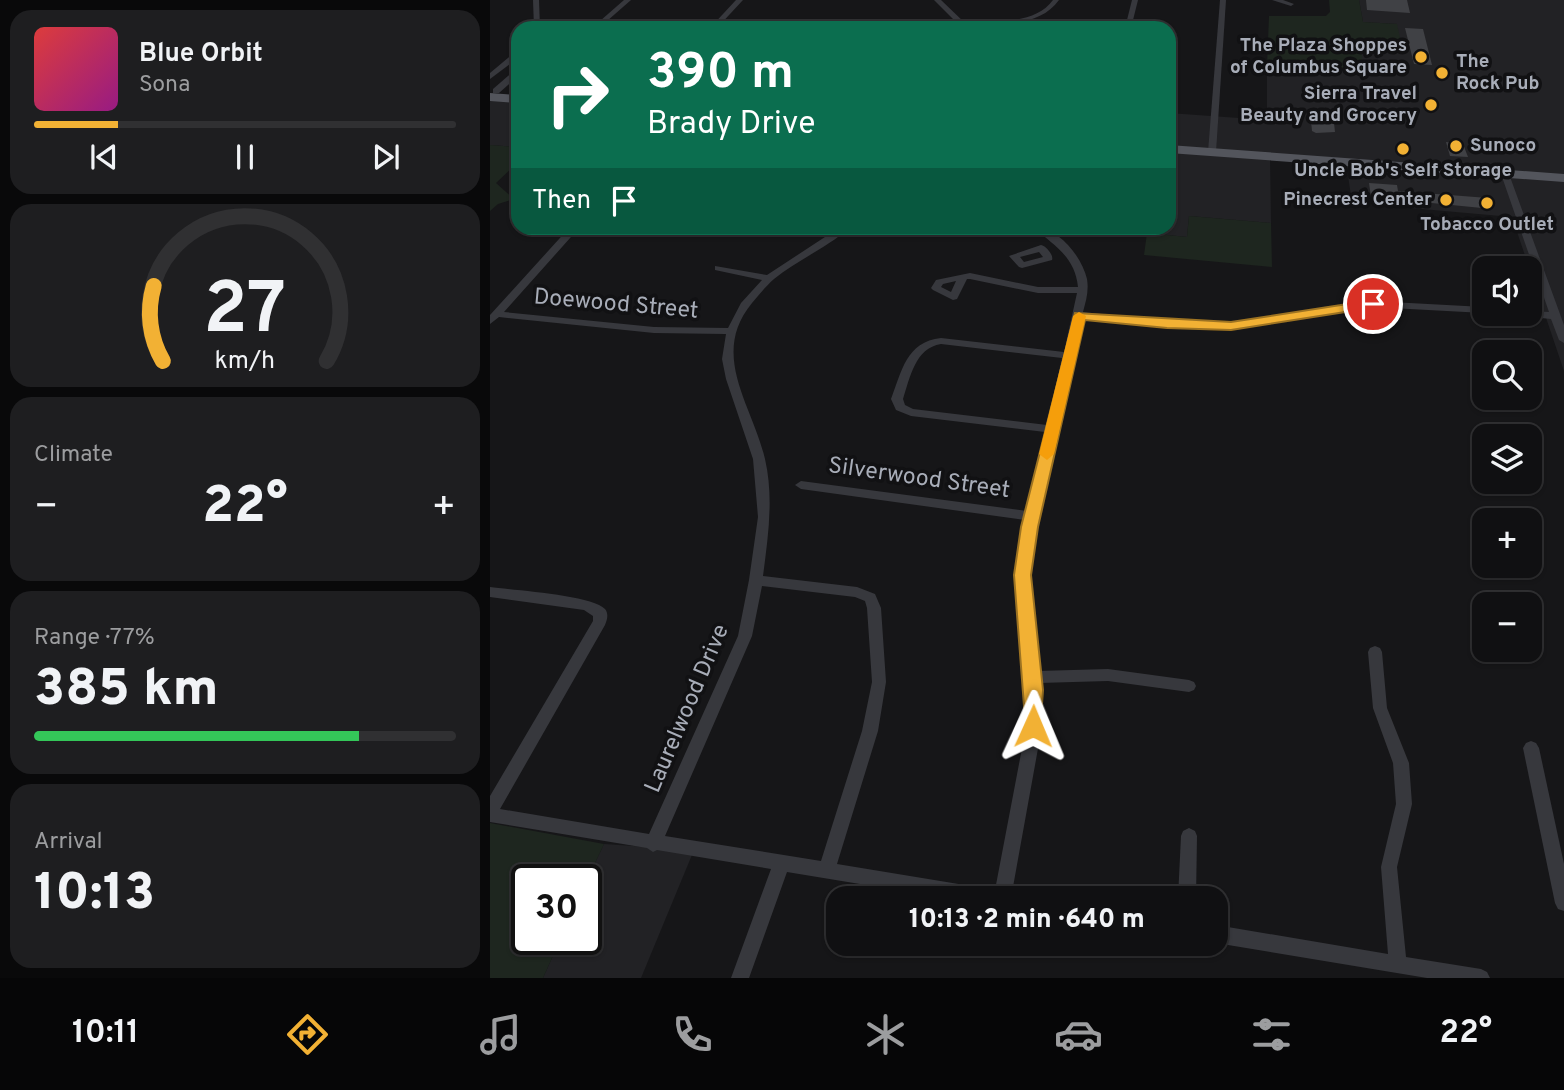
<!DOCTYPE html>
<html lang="en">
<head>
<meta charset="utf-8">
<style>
  :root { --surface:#101012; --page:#1e1e20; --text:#f1f3f6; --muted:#9c9d9f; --line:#303032; --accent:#f2b134 }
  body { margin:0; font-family:Overpass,sans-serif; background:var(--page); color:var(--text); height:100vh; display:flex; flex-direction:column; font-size:26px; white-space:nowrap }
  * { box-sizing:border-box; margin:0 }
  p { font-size:23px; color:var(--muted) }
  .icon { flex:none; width:38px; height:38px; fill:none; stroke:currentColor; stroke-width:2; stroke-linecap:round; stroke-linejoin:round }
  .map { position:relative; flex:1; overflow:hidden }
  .details { display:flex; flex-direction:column; gap:10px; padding:10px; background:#09090a; width:490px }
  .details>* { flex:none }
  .hud { position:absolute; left:21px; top:21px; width:665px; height:214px; border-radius:21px; box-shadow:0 2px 5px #0004,0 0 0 2px var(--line); background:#0b6e4f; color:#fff; overflow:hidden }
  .fabs { position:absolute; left:982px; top:256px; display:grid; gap:14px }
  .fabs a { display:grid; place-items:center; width:70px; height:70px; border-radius:14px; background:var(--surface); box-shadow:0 2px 5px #0004,0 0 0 2px var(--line); font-size:35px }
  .speed { position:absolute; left:21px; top:864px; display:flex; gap:14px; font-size:35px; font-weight:700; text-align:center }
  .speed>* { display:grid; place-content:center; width:91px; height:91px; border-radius:50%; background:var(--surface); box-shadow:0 2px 5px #0004,0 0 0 2px var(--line); line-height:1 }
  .speed .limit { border:4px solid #111; border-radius:10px; background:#fff; color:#111 }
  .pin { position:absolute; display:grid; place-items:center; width:60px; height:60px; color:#fff; margin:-30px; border:4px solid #fff; border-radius:50%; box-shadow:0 2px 7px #0007 }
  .me { position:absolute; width:77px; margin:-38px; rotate:1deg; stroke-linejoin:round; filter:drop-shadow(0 0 5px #0008) }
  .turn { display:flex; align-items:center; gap:24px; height:147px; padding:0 21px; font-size:32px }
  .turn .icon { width:91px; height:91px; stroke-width:2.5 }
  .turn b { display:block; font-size:49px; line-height:60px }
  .then { display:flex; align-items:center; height:66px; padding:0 21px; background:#0003; gap:14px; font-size:26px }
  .big { font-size:52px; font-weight:800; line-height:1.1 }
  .details .widget { flex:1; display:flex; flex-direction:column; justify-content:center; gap:10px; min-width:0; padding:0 24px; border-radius:21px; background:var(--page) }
  .details .dial { align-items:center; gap:0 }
  .dial svg { height:182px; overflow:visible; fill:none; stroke:var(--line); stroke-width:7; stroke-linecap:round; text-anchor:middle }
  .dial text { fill:var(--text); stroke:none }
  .song { display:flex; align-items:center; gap:21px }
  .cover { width:84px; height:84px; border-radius:10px; background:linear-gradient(135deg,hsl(0 70% 55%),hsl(310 70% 35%)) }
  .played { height:7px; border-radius:4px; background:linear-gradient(90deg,var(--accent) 20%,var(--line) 20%) }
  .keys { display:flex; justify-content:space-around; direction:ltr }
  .heat { display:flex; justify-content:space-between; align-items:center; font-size:38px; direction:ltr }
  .charge { height:10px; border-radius:5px; background:linear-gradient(90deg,#34c759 77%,var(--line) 0) }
  .trip { position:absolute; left:336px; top:886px; width:402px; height:70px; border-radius:21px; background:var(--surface); box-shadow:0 2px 5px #0004,0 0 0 2px var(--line); font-weight:800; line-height:70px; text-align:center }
  .tab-bar { display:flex; height:112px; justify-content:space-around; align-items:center; background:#060607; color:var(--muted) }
  .tab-bar .icon { width:49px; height:49px }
  .tab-bar .active { color:var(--accent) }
  .tab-bar b { font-size:32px; color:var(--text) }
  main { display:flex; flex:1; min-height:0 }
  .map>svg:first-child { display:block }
  .built { fill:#222225 }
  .green { fill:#1e261f }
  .building { fill:#404145 }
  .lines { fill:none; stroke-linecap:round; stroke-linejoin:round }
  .street { fill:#37383d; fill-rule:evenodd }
  .primary { fill:#53555c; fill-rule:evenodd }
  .route { fill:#f2b134; stroke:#9d7322; stroke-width:2 }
  .slow { fill:#f59e0b }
  .poi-dot { fill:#f2b134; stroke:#111113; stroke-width:2.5 }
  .labels { text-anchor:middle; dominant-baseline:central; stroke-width:7; stroke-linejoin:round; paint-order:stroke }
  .far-poi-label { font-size:19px; font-weight:bold; fill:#a8adb8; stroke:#111113; text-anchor:end }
  .street-label { font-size:23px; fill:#a8adb8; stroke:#111113 }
</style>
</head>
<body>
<main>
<section class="details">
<div class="widget">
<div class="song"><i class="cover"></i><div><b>Blue Orbit</b><p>Sona</p></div></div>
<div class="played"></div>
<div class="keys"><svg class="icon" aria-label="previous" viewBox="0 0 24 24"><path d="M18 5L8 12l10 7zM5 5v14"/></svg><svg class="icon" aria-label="pause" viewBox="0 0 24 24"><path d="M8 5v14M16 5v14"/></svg><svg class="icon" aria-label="next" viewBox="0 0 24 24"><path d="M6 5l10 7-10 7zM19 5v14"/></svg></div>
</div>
<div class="widget dial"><svg viewBox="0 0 100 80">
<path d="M14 69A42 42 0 1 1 86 69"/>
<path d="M14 69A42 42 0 0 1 10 36" stroke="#f2b134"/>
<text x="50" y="56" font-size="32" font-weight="700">27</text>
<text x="50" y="72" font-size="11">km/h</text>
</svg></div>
<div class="widget"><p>Climate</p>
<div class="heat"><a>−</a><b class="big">22°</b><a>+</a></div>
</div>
<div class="widget"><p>Range · 77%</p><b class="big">385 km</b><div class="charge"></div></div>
<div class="widget"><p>Arrival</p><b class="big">10:13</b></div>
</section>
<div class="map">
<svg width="1074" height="978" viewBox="0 0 1074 978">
  <rect width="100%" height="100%" fill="#161618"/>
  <g class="built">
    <path d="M869,0h205v371l-52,-154 -113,-10 -1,-7 -47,-4 -5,-34 -76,-6 1,67 -82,-7 -2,21 -40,-4 1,-5h21v-115l98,7v-54l95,5v-23l16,-6 17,1 2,-19 -34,-2z"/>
    <path d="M0,97l28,2v48l-28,-2z"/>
    <path d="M114,844l90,6 -53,128h-98l17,-38h26v-58z"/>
  </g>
  <g class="green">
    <path d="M839,0h30l4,22 34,2 4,18h-23l-16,6v23l-95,-5 2,-50h57l4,-4z"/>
    <path d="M0,145l28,2v15l-22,21 18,16 -16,5 -8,7z"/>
    <path d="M699,216l82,7 1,44 -128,-12 3,-22 40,4z"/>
    <path d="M0,823l114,21 -18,38 -59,-2v60h33l-17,38h-53z"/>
  </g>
  <g class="building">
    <path d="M876,0h41l3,13 -43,-3z"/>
    <path d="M915,28l18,1 9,36 -18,-1z"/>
    <path d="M821,121l23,2 1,9 -19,1 -4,-2z"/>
    <path d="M956,142l17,2 5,13 -18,-1z"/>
    <path d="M879,183l28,2 1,6 90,7 4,11 -121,-12z"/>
  </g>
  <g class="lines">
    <g class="street">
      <path d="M43,0h6l1,28h-6z"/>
      <path d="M134,0h7l-32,28h-7z"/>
      <path d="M246,0h7l-26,28h-7z"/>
      <path d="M444,0h7l25,24c27,-3 69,1 87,-24h6c-20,28 -60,23 -90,28h-7z"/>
      <path d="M642,0h6l-7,28h-6z"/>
      <path d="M730,0h6l-10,152 -4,2 -4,-2z"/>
      <path d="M782,0h11l11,4 -3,2z"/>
      <path d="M147,19l18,4 -6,5h-7l4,-4 -8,-1 -5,2v3h-6v-5z"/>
      <path d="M374,20l5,1 -5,7h-6z"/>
      <path d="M299,23l5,1 -3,4h-6z"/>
      <path d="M25,52h3v6l-28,21v-6z"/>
      <path d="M25,70h3v6l-19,17h-6v-4z"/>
      <path d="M1015,171l4,3 55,151v18l-5,-3 -8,-21 -29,-3 -5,-3h13v-2l19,1 -48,-138z"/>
      <path d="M79,228h10l-75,84 150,15 74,1 13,-25 21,-23 -47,-10v-4l52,9 61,-40 -14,-5 -1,-2h12l9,3 5,-3h10c-22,20 -52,32 -75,51 -8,7 -15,16 -22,24 -43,52 1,103 13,156 9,39 3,78 -2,117l94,11 18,7 6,14 5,74 -8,49 -41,133 158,26 28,-147 4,-33 -11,-135 9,-55 -224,-31 -6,-4 6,-4 226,30 18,-79 -134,-16 -15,-6 -5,-11c11,-28 15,-57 50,-61l123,14 13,-59h-39l-68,-14h-3l-10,20 -4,1 -20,-10 -2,-2 5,-8 34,-7 68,14h40c-3,-30 -23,-41 -44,-59 24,-2 48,29 53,51 2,12 -1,22 -4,33l84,9 64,2 141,-22 112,6v6l-112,-6 -141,22 -64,-2 -85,-9 -47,213 -5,44 8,96 70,-2 81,11 5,2 2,4 -2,4 -5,2 -81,-11 -69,2 2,27 -2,33 -28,155h-66l-158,-26 -38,106h-18l40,-109 -114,-19 -4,2 -6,-4 -157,-26v-26l103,-175v-5l-9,-6 -94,-13v-10c22,3 102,8 115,22 4,5 2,11 0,16l-105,184 149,25 89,-198 11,-56 9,-63 -5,-58 -27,-80 -4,-20 4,-25 -72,-1 -155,-16 -9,7v-9zM466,281l-5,11 -10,-5 2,-3zM451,344l121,14 -15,67 -134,-16 -8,-4 -2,-6c7,-21 12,-51 38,-55zM272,586l93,11 10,4 2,7 5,74 -10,49 -41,130 -156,-25 87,-200z"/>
      <path d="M551,245c5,1 13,10 11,15l-30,8 -3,-1 -10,-11zM549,252l4,5 -19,5 -4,-5z"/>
      <path d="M885,646l5,2 2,4 5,56 22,55 3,41 -15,63 9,90 75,12 6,3 3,6h-63l-211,-35v-18l172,29 -7,-87 15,-63 -3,-41 -20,-55 -5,-56 2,-4z"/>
      <path d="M1041,741l5,2 3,5 25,116v47l-6,-2 -3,-6 -32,-155 3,-5z"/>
      <path d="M699,828l6,3 2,5 -1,62h-18l3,-62 2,-5z"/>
    </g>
    <g class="primary">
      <path d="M0,93l28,2v8l-28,-2z"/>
      <path d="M679,145l395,29v8l-395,-29z"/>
    </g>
  </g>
  <path class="route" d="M883,300l6,4 -2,3 -146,23 -64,-2 -82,-8 -47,207 -7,48 12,115 -3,42h-14l-12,-157 7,-48 54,-214 156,9z"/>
  <path class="slow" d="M589,312l7,4 -32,138 -7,6 -8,-6 34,-138z"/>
  <g class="poi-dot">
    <circle cx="931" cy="57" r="7"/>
    <circle cx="952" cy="73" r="7"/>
    <circle cx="941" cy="105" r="7"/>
    <circle cx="966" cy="146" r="7"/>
    <circle cx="913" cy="149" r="7"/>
    <circle cx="956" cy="200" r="7"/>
    <circle cx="997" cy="203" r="7"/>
  </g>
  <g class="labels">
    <g class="far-poi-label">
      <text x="917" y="46">The Plaza Shoppes<tspan x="917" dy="22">of Columbus Square</tspan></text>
      <text x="966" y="62" text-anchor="start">The<tspan x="966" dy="22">Rock Pub</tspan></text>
      <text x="927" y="94">Sierra Travel<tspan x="927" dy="22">Beauty and Grocery</tspan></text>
      <text x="980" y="146" text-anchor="start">Sunoco</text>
      <text x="913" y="171" text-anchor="middle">Uncle Bob's Self Storage</text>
      <text x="942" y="200">Pinecrest Center</text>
      <text x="997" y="225" text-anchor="middle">Tobacco Outlet</text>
    </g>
    <g class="street-label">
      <text transform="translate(126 305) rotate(5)">Doewood Street</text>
      <text transform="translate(429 479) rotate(8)">Silverwood Street</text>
      <text transform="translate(198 709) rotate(-67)">Laurelwood Drive</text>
    </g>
  </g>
</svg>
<div class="fabs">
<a><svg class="icon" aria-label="sound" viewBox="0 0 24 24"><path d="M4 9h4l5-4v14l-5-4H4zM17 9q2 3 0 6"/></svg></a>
<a><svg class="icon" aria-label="search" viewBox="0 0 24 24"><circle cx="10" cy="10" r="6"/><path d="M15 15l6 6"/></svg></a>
<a><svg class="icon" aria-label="layers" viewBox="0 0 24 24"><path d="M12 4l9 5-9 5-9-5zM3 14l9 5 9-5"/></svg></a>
<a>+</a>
<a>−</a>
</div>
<div class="speed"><div class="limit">30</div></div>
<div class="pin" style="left:883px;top:304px;background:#d93025"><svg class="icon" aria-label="arrive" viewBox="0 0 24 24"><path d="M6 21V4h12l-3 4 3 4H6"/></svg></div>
<svg class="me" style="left:543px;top:726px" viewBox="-20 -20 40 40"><path d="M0-17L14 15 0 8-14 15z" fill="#f2b134" stroke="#fff" stroke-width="4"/></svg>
<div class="trip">10:13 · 2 min · 640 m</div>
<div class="hud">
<div class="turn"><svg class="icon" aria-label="right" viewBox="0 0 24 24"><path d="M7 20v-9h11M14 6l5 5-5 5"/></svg><div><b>390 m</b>Brady Drive</div></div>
<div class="then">Then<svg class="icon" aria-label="arrive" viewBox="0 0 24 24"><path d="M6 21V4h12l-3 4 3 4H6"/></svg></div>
</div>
</div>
</main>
<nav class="tab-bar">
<b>10:11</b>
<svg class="icon active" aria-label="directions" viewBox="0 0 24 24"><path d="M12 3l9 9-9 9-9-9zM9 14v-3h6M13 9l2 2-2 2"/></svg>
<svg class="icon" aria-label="music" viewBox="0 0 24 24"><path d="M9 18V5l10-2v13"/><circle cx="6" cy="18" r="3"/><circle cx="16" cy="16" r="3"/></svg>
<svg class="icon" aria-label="phone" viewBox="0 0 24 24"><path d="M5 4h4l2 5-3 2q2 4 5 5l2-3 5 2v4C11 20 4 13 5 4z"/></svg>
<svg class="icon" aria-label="climate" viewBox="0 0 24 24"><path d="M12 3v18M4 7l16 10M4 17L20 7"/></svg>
<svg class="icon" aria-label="car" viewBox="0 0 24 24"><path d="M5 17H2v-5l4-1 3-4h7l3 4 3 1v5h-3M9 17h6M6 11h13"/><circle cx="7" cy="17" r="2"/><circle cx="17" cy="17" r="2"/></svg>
<svg class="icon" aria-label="filters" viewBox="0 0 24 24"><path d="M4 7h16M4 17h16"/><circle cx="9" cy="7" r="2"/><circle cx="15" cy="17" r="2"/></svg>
<b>22°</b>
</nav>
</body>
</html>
